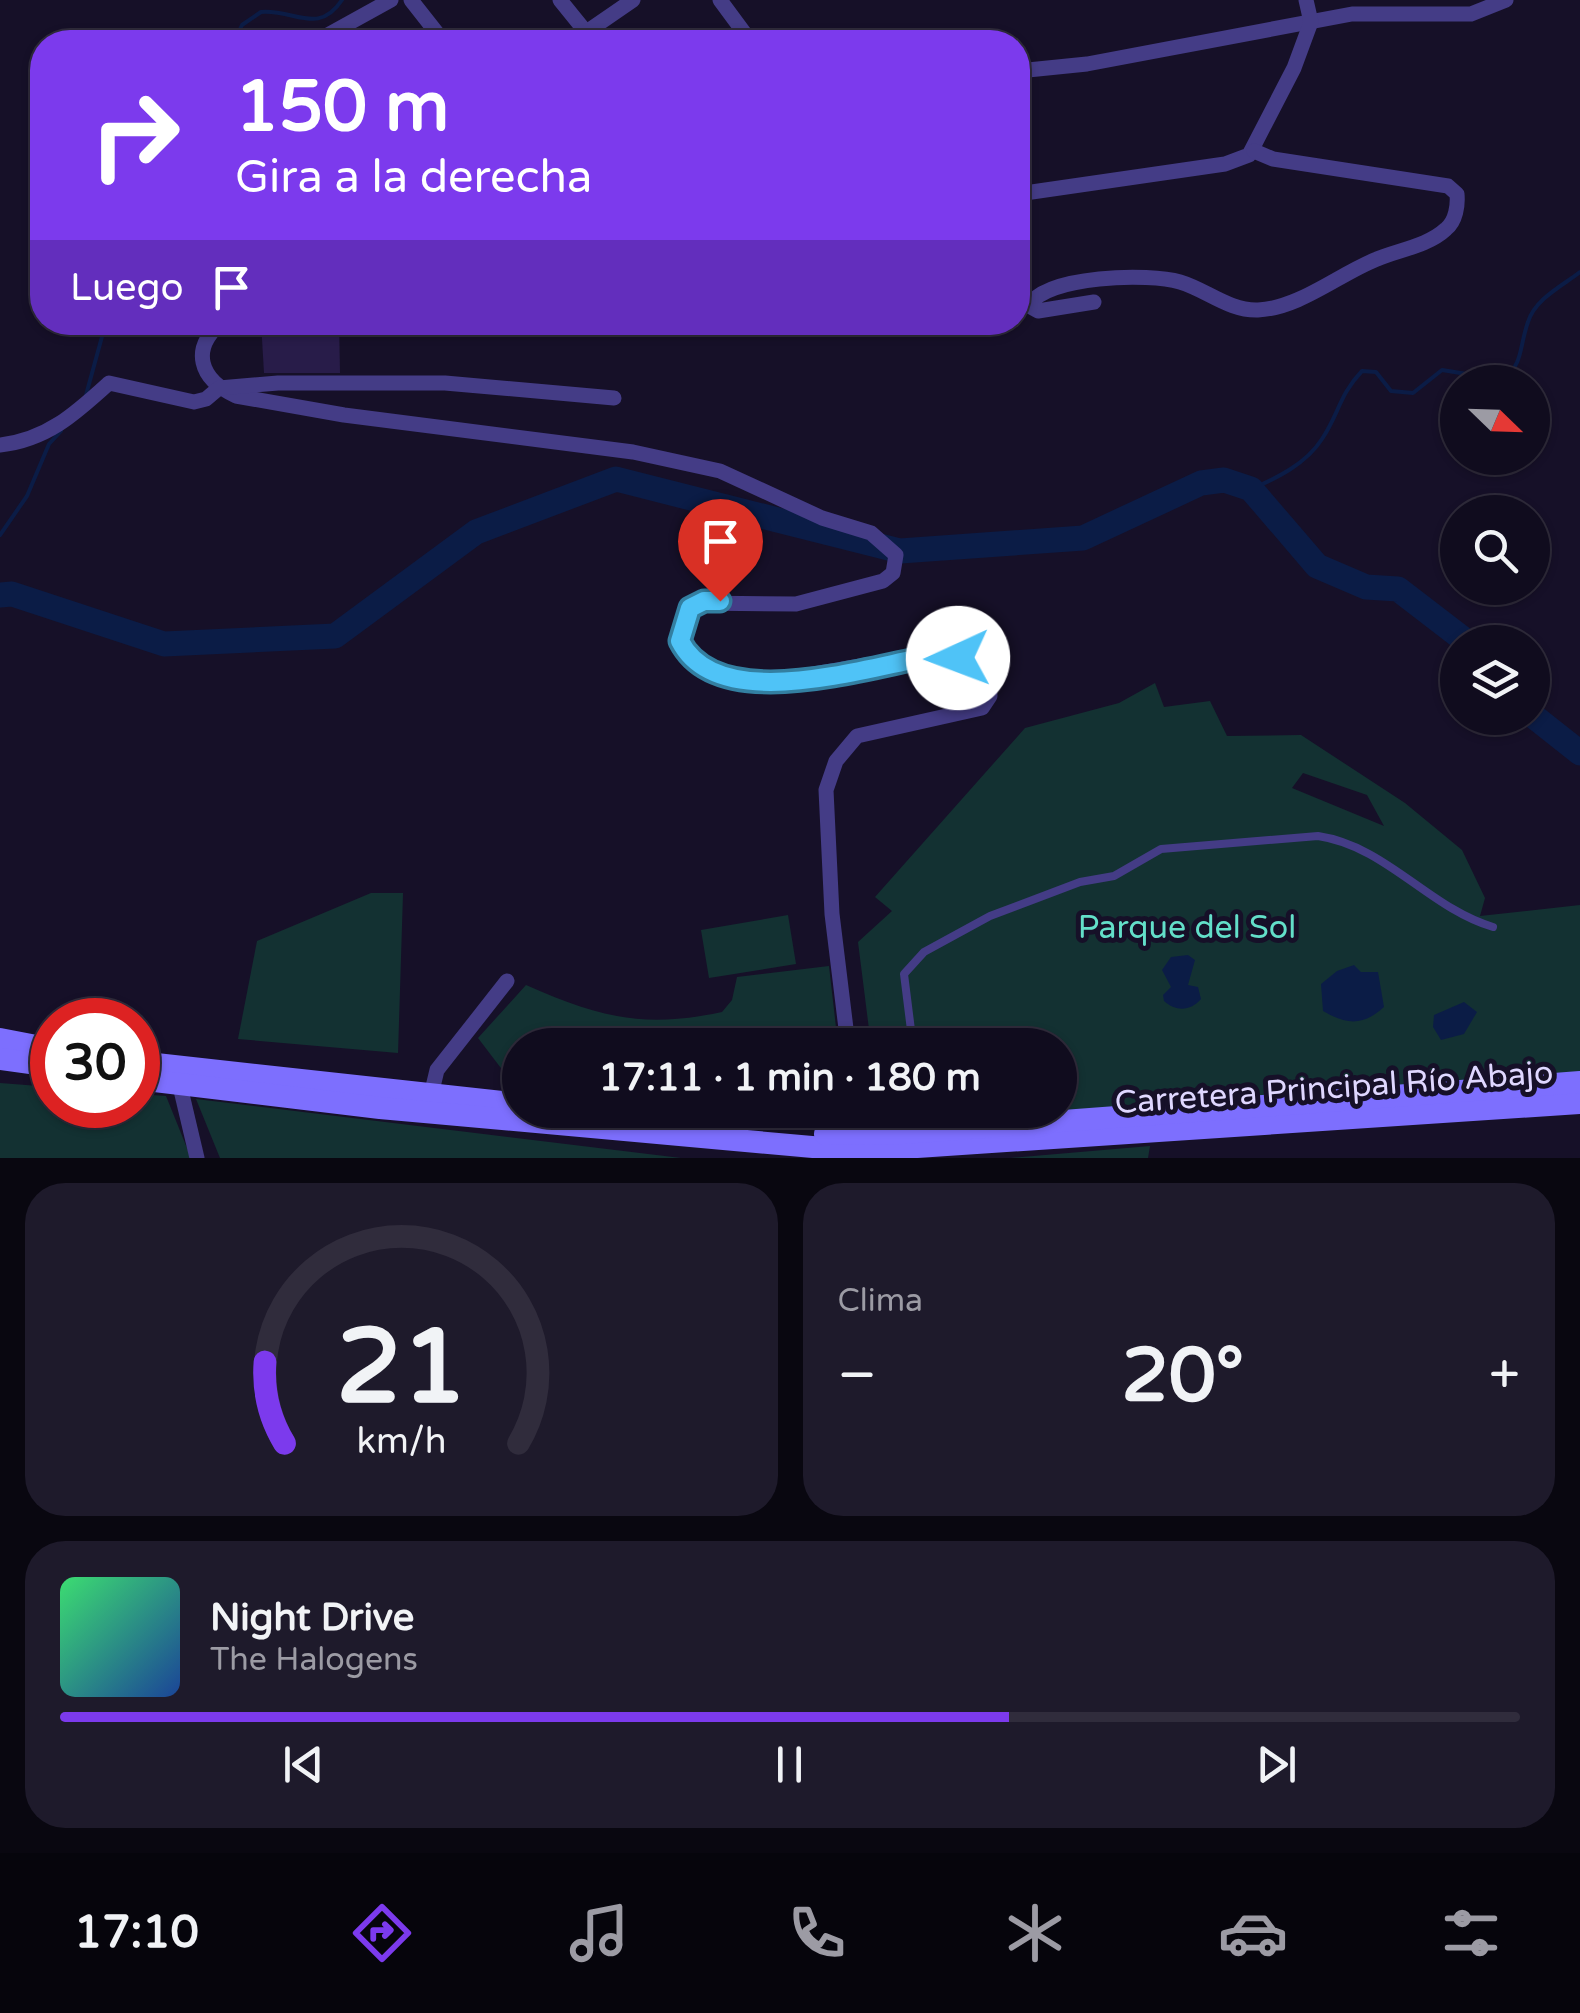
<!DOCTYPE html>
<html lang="es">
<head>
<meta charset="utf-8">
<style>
  :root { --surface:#100c1e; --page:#1e1a2b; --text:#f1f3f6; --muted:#9c9ba4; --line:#302c3c; --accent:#7c3aed }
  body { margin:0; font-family:"Varela Round",sans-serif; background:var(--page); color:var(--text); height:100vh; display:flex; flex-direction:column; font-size:38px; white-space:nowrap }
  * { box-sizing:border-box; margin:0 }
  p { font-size:32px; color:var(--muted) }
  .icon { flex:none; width:55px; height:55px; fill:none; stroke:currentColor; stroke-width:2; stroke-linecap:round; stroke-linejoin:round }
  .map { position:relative; height:1158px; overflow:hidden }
  .panel { display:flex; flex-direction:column; gap:25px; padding:25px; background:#090710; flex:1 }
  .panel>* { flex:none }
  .hud { position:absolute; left:30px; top:30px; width:1000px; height:305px; border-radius:40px; box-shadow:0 2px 8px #0004,0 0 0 2px var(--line); background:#7c3aed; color:#fff; overflow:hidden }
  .needle { width:65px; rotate:113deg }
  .fabs { position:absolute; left:1440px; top:365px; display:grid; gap:20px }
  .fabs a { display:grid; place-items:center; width:110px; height:110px; border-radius:50%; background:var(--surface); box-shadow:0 2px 8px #0004,0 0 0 2px var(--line); font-size:50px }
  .speed { position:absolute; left:30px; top:998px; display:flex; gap:20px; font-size:50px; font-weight:700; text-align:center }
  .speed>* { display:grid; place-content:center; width:130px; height:130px; border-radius:50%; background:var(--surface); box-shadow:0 2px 8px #0004,0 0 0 2px var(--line); line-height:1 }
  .speed .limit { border:15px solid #d22; background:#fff; color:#111 }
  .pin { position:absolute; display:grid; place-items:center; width:85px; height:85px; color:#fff; margin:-102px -42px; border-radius:50% 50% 50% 0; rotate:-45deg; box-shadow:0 0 10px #0007 }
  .pin .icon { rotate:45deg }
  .me { position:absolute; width:110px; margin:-55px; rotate:268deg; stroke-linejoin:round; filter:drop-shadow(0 0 8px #0008) }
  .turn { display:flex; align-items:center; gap:35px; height:210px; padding:0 40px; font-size:45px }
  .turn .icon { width:130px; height:130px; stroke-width:2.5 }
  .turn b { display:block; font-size:70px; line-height:85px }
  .then { display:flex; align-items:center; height:95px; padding:0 40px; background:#0003; gap:20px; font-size:38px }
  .big { font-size:75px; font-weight:800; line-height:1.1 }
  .panel .card { flex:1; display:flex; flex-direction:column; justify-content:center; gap:15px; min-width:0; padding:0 35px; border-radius:40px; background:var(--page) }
  .panel .dial { align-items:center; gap:0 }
  .dial svg { height:260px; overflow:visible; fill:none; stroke:var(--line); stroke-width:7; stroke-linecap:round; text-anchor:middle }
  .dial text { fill:var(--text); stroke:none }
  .song { display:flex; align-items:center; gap:30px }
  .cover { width:120px; height:120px; border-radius:15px; background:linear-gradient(135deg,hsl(140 70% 55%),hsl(220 70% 35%)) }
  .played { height:10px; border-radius:5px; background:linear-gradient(90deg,var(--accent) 65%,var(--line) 65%) }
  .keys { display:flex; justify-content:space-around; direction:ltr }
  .heat { display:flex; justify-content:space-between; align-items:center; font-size:55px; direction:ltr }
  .panel .tiles { flex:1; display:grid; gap:25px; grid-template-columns:1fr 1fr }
  .card:last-child { grid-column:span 2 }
  .trip { position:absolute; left:502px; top:1028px; width:575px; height:100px; border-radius:50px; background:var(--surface); box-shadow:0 2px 8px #0004,0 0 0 2px var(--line); font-weight:800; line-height:100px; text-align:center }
  .tab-bar { display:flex; height:160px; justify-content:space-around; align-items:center; background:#06050c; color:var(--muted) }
  .tab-bar .icon { width:70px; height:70px }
  .tab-bar .selected { color:var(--accent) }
  .tab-bar b { font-size:45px; color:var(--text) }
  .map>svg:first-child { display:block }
  .green { fill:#133132; fill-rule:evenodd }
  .water { fill:#0b1c46 }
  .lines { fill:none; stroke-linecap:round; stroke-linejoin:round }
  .stream { stroke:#0b1c46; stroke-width:4 }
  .river { stroke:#0b1c46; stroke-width:25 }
  .building { fill:#281c49 }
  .service { stroke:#443c86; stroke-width:8 }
  .minor { stroke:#443c86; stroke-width:15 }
  .secondary { stroke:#7d6ffe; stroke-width:22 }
  .route-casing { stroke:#337fa1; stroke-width:25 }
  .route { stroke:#4fc3f7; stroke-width:18 }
  .labels { text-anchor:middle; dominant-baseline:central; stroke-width:10; stroke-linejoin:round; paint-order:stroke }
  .park-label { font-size:32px; fill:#63dfc9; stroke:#161028 }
  .street-label { font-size:32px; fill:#dfd7ff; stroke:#161028 }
</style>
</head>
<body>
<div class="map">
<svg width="1580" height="1158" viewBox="0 0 1580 1158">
  <rect width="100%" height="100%" fill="#161028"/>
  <g class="green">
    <path d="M1155,683l9,24 46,-6 17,35 74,-1 104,68 57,47 23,48 -5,18 100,-11v169l-511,41 -194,8v-13h185v-65h-189l-13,-103 34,-31 -17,-14 150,-169 94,-25zM1303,773l64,22 17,31 -92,-38z"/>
    <path d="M371,893h32l-5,160 -160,-14 19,-98z"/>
    <path d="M788,915l8,49 -87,14 -8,-48z"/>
    <path d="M829,966l9,79h-318v48l-42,-55 48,-53c73,32 116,44 196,27l10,-12 5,-23z"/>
    <path d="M0,1083l52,4v18h86v-11l28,2 25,62h-191z"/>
    <path d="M196,1099l485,59h-461z"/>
    <path d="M1150,1146l-2,12h-138z"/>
  </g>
  <g class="water">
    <path d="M1188,955l7,5 -7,25 10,2 3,12c-10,12 -25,13 -37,2l-1,-6 8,-8 -9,-17 9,-13z"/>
    <path d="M1354,965l7,7h17l6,35c-21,19 -37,18 -61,4l-2,-27 16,-13z"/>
    <path d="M1464,1002l13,10 -13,22 -23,6 -8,-13 1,-12z"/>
  </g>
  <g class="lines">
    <g class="stream">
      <path d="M234,42l8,-17 19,-13c34,-3 57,24 81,-12"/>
      <path d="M86,395l20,-73"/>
      <path d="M1251,489c26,-11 55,-25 71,-50 17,-25 17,-44 40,-68l14,1 15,19 22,2 29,-23 62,10c20,-19 15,-33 24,-58 7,-23 34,-36 52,-50"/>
      <path d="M0,535l27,-39 22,-52 12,-13"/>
    </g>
    <g class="river">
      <path d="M0,595l12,-1 152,50 171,-8 141,-104 140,-53 284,72 183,-13 118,-55 23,-3 27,9 66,77 49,21 32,2 69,53"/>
      <path d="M1532,715l48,38"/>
    </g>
  </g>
  <path class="building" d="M261,322h78l1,51h-76z"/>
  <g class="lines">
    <path class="service" d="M862,1045l49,-15 -7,-56 20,-22 66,-36 90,-34 34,-6 47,-27 157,-13c68,10 111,72 175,91"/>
    <g class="minor">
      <path d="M411,0l33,42"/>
      <path d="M560,0l34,42"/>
      <path d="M720,0l31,42"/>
      <path d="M315,42l76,-42"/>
      <path d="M572,42l61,-42"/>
      <path d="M1018,71l69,-7 265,-50h119l35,-14"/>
      <path d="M1018,194l207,-30 24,-9 45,-87 17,-46 -5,-22"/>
      <path d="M1094,302l-56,9 -9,-5c16,-31 121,-33 151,-24 27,8 49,29 78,28 42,-2 81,-36 119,-51 21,-9 51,-13 69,-30 10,-8 12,-24 11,-35l-9,-8 -175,-27 -19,-8"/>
      <path d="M222,322c-32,27 -23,57 14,74l108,19 289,37 87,19 102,47 49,15 25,22 -3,18 -10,8 -87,23 -101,-1 -14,28c-1,16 9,29 22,37 73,43 246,-52 286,13l1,15 -8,12 -125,28 -21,25 -10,29 6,124 16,131"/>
      <path d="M0,445c47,-5 76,-32 109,-62l85,19 12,-3 13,-11 59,-5h167l169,15"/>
      <path d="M180,1086l17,72"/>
      <path d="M431,1095l6,-25 70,-89"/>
      <path d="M856,1110l4,25"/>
    </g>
    <g class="secondary">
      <path d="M0,1039l52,10"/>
      <path d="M0,1059l52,7"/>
      <path d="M138,1062l382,42"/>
      <path d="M138,1079l242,29 477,43 723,-48"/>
      <path d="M572,1110l67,7"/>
      <path d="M825,1134l79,-1 676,-51"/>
    </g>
  </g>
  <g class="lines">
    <g class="route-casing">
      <path id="route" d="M720,601h-16l-14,7 -10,33c38,75 186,26 252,15l26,2"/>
    </g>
    <use href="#route" class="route"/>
  </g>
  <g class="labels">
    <g class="park-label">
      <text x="1187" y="928">Parque del Sol</text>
    </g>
    <g class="street-label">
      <text transform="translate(1334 1088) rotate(-4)">Carretera Principal Río Abajo</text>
    </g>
  </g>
</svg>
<div class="fabs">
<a><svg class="needle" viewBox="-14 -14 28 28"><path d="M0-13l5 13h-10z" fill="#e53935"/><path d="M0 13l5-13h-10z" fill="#9c9ba4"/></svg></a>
<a><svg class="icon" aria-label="search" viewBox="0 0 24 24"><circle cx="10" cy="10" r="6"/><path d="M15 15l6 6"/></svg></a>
<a><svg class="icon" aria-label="layers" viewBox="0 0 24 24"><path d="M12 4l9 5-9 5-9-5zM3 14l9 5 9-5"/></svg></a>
</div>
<div class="speed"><div class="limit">30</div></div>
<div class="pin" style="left:720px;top:601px;background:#d93025"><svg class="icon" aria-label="arrive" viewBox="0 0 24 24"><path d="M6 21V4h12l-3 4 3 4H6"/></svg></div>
<svg class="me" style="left:958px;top:658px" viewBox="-20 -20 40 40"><circle r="19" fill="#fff"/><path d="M0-13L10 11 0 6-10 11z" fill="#4fc3f7"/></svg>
<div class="trip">17:11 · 1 min · 180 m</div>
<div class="hud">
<div class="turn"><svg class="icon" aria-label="right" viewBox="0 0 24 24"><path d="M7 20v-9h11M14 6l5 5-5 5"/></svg><div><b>150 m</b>Gira a la derecha</div></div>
<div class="then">Luego<svg class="icon" aria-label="arrive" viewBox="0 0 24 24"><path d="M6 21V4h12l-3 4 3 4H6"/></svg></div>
</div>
</div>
<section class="panel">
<div class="tiles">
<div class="card dial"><svg viewBox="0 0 100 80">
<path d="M14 69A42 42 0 1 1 86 69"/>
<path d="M14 69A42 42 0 0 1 8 44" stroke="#7c3aed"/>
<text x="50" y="56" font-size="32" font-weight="700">21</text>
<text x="50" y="72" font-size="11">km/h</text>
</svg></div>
<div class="card"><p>Clima</p>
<div class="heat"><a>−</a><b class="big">20°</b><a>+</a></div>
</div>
<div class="card">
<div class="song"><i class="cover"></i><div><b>Night Drive</b><p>The Halogens</p></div></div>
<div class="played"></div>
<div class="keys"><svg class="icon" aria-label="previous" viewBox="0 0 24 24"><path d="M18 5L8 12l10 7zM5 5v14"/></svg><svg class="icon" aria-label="pause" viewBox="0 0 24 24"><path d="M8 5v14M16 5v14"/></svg><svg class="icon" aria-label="next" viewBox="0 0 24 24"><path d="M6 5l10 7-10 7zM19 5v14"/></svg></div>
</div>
</div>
</section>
<nav class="tab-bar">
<b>17:10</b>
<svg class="icon selected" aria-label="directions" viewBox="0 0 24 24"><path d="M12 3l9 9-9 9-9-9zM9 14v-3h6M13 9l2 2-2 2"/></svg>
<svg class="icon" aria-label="music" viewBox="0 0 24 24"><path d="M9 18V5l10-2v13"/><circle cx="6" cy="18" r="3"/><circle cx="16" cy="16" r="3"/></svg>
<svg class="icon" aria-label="phone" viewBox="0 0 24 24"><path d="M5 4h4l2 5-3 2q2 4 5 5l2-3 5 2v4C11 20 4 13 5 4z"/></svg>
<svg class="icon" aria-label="climate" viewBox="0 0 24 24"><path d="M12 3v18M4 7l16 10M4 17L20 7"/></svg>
<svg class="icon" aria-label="car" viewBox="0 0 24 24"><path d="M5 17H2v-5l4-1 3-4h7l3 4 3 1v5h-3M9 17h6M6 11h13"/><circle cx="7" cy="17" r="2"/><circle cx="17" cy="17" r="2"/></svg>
<svg class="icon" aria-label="filters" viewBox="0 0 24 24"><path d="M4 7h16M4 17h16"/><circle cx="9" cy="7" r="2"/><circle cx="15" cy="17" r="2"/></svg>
</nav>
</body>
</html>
